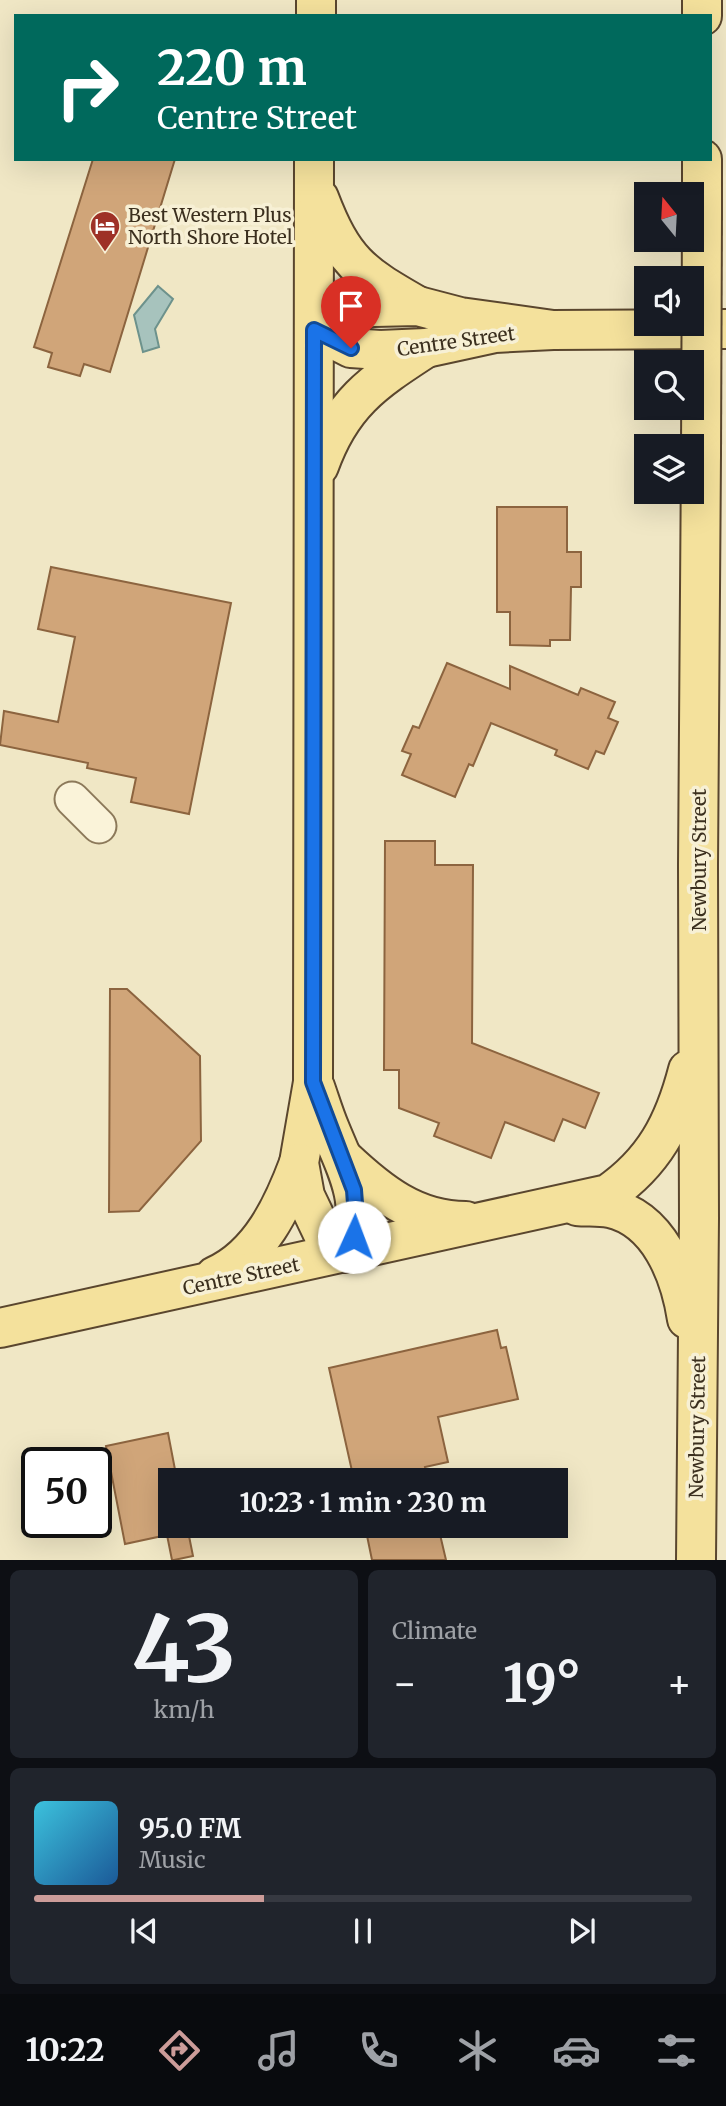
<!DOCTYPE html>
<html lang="en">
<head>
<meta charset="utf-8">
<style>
  :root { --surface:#171b24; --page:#20242c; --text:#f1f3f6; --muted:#9ea1a6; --line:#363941; --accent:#cc9c99 }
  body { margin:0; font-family:Merriweather,serif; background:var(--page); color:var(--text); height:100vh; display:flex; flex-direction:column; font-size:26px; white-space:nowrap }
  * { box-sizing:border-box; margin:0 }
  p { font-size:23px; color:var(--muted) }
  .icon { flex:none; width:38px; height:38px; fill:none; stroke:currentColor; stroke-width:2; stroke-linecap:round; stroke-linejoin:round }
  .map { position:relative; height:1560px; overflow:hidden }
  .details { display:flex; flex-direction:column; gap:10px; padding:10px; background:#0d0f14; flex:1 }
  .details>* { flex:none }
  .guide { position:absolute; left:14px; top:14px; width:698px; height:147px; border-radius:0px; box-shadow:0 7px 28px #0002; background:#00695c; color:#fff; overflow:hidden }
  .needle { width:46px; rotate:342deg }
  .buttons { position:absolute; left:634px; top:182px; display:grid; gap:14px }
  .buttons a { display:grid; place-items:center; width:70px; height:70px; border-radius:0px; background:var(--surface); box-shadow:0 7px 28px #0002; font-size:35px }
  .speed { position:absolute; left:21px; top:1447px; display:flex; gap:14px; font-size:35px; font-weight:700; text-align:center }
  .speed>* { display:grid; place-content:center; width:91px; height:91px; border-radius:50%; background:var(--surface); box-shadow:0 7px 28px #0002; line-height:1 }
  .speed .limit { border:4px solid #111; border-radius:10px; background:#fff; color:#111 }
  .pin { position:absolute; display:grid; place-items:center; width:60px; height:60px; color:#fff; margin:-72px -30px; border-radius:50% 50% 50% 0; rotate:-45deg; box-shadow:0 0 7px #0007 }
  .pin .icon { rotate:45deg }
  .me { position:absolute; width:77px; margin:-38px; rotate:2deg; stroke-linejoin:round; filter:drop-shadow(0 0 5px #0008) }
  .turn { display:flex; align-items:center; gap:24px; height:147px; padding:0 28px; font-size:32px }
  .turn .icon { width:91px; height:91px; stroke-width:2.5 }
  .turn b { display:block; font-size:49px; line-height:60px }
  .big { font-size:52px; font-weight:700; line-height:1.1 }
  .details .widget { flex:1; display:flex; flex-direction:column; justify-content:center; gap:10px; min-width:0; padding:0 24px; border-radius:10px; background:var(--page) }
  .details .dial { align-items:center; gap:0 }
  .dial b { font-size:91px; line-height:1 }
  .song { display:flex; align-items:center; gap:21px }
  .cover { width:84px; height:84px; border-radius:10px; background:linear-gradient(135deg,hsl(190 70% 55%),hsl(210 70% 35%)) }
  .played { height:7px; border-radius:4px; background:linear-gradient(90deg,var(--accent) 35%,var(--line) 35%) }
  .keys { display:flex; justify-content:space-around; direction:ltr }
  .heat { display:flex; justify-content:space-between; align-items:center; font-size:38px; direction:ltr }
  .details .tiles { flex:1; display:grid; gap:10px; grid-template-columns:1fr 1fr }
  .widget:last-child { grid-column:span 2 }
  .trip { position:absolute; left:158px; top:1468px; width:410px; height:70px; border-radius:0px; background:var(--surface); box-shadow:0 7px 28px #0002; font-weight:700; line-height:70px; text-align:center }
  .tabs { display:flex; height:112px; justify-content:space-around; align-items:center; background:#090b0e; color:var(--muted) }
  .tabs .icon { width:49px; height:49px }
  .tabs .on { color:var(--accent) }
  .tabs b { font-size:32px; color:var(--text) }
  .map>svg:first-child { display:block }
  .water { fill:#a7c3bd; stroke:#6d928c; stroke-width:2 }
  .building { fill:#d0a579; stroke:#8c643f; stroke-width:2 }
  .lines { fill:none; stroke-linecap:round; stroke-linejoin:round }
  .minor-casing { stroke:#8c795a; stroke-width:37 }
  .major-casing { stroke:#5a462e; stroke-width:42 }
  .minor { stroke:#faf3d9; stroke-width:33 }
  .major { stroke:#f4e19c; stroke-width:38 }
  .major-bridge-casing { stroke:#5a462e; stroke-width:42; stroke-linecap:butt }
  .major-bridge { stroke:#f4e19c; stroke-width:38 }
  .route-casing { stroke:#114b97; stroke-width:18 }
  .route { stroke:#1a73e8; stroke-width:12 }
  .labels { text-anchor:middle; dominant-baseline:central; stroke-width:7; stroke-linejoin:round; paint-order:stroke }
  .poi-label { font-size:19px; fill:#3b2f1e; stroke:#f7f0d5; text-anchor:start }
  .street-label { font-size:19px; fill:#3b2f1e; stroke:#f7f0d5 }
</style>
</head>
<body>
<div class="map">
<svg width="726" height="1560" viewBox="0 0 726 1560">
  <rect width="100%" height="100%" fill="#f0e7c5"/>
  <path class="water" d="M158,286l15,13 -18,30 4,18 -16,5 -9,-37z"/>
  <g class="building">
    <path d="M93,159h82l-65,213 -26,-8 -4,12 -32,-9 4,-14 -18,-6z"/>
    <path d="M497,507h70v45h14v35h-10l-1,53h-20v6l-40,-1v-33h-13z"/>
    <path d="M51,567l180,36 -42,211 -58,-12 5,-24 -49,-10 1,-5 -88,-18 4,-34 54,11 17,-85 -37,-8z"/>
    <path d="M447,663l63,26v-23l68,29 3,-7 34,14 -7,16 10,4 -14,32 -8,-3 -8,18 -33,-14 2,-5 -66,-27 -18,43 -4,-2 -14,33 -53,-22 9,-21 -9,-3 11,-25 6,2z"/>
    <path d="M385,841h50v24h38l-1,178 127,50 -14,35 -22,-9 -9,22 -49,-19 -14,36 -57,-22 5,-13 -40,-15v-38h-15z"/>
    <path d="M110,989h17l73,67 1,85 -62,70 -30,1z"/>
    <path d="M497,1330l4,18 5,-1 12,52 -80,18 10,45 -23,5 3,13h-74l-25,-112z"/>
    <path d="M168,1433l9,47h-7v46h17l6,30 -19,4h-2l-5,-25 -42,9 -19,-98z"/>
    <path d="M365,1526h73l8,34h-74z"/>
  </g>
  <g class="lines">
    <g class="minor-casing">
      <path id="minor" d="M72,799l27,27"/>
    </g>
    <g class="major-casing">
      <g id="major">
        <path d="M316,16v-16"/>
        <path d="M702,16v-16"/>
        <path d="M314,159l-1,923 -14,81 6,33 21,44 18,13"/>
        <path d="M319,198c24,63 41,75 97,107"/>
        <path d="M702,214v-55"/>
        <path d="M553,330l-93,-13 -42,-11 -44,1 -23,3 -37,19 37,19 29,2 46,-2 69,-15 58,-3 173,-1"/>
        <path d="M319,466c22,-62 53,-83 107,-118"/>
        <path d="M315,1087c5,14 9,28 15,42 17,42 40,80 14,124"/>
        <path d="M344,1159c35,33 71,62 122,62"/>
        <path d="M577,1206c10,1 22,0 33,2 49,11 70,66 77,111"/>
        <path d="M215,1276c45,-20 68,-70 84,-113"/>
        <path d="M0,1328l608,-134c46,-32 66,-70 80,-124"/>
        <path d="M696,1560l3,-342 -1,-352 3,-412"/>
      </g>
    </g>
    <use href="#minor" class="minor"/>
    <use href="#major" class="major"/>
    <g class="major-bridge-casing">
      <path id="major-bridge" d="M701,454l1,-240"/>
    </g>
    <use href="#major-bridge" class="major-bridge"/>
  </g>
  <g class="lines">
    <g class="route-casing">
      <path id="route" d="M351,348l-37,-18 -1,752 41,108 2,27 -2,20"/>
    </g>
    <use href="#route" class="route"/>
  </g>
  <defs>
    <g id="hotel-pin" transform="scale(1.575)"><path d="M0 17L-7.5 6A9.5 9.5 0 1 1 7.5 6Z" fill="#9e3127" stroke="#f7f0d5"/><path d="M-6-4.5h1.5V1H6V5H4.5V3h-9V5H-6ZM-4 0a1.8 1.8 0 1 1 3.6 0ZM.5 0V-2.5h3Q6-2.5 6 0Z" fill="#fff"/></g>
  </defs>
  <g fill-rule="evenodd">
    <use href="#hotel-pin" x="105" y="226"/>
  </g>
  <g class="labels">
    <g class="poi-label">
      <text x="128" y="215">Best Western Plus<tspan x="128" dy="22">North Shore Hotel</tspan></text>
    </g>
    <g class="street-label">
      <text transform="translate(456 341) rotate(-8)">Centre Street</text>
      <text transform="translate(699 860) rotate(-90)">Newbury Street</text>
      <text transform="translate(241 1276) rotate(-12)">Centre Street</text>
      <text transform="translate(697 1427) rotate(-89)">Newbury Street</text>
    </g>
  </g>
</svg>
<div class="buttons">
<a><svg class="needle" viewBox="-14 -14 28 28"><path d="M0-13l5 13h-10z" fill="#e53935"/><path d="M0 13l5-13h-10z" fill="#9ea1a6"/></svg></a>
<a><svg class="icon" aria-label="sound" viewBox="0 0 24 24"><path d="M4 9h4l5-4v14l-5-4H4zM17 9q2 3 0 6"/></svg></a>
<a><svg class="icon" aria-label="search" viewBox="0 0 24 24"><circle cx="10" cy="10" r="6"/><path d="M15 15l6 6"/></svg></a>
<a><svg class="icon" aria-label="layers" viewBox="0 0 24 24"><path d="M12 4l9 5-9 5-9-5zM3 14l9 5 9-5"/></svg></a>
</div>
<div class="speed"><div class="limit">50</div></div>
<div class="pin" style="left:351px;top:348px;background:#d93025"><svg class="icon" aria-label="arrive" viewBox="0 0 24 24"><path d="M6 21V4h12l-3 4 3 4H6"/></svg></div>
<svg class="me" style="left:354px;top:1237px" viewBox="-20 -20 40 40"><circle r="19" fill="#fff"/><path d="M0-13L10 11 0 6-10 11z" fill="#1a73e8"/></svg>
<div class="trip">10:23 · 1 min · 230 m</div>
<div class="guide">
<div class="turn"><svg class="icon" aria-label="right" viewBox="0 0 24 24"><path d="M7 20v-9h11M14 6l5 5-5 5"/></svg><div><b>220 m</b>Centre Street</div></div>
</div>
</div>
<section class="details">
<div class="tiles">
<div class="widget dial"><b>43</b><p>km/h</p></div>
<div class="widget"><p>Climate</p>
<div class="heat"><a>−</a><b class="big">19°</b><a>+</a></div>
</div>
<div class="widget">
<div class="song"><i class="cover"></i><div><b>95.0 FM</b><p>Music</p></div></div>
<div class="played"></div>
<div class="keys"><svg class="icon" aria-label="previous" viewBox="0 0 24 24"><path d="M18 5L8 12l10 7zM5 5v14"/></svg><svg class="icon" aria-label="pause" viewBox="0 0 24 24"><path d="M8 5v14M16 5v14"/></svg><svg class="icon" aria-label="next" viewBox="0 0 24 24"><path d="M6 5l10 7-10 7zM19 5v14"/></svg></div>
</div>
</div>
</section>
<nav class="tabs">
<b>10:22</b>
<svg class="icon on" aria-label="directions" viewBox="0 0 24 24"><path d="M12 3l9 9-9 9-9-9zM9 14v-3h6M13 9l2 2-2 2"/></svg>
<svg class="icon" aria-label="music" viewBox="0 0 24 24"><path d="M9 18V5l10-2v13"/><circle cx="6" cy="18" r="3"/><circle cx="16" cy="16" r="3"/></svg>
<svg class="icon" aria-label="phone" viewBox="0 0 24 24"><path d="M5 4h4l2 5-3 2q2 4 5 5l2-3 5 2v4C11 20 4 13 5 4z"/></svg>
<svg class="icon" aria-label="climate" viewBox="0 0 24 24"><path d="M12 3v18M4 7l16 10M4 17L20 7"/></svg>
<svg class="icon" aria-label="car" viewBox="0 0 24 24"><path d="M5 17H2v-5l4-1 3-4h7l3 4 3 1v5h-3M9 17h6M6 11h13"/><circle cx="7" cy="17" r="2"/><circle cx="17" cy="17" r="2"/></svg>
<svg class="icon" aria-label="filters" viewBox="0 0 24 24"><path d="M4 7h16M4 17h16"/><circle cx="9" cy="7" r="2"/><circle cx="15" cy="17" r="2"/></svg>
</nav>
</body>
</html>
